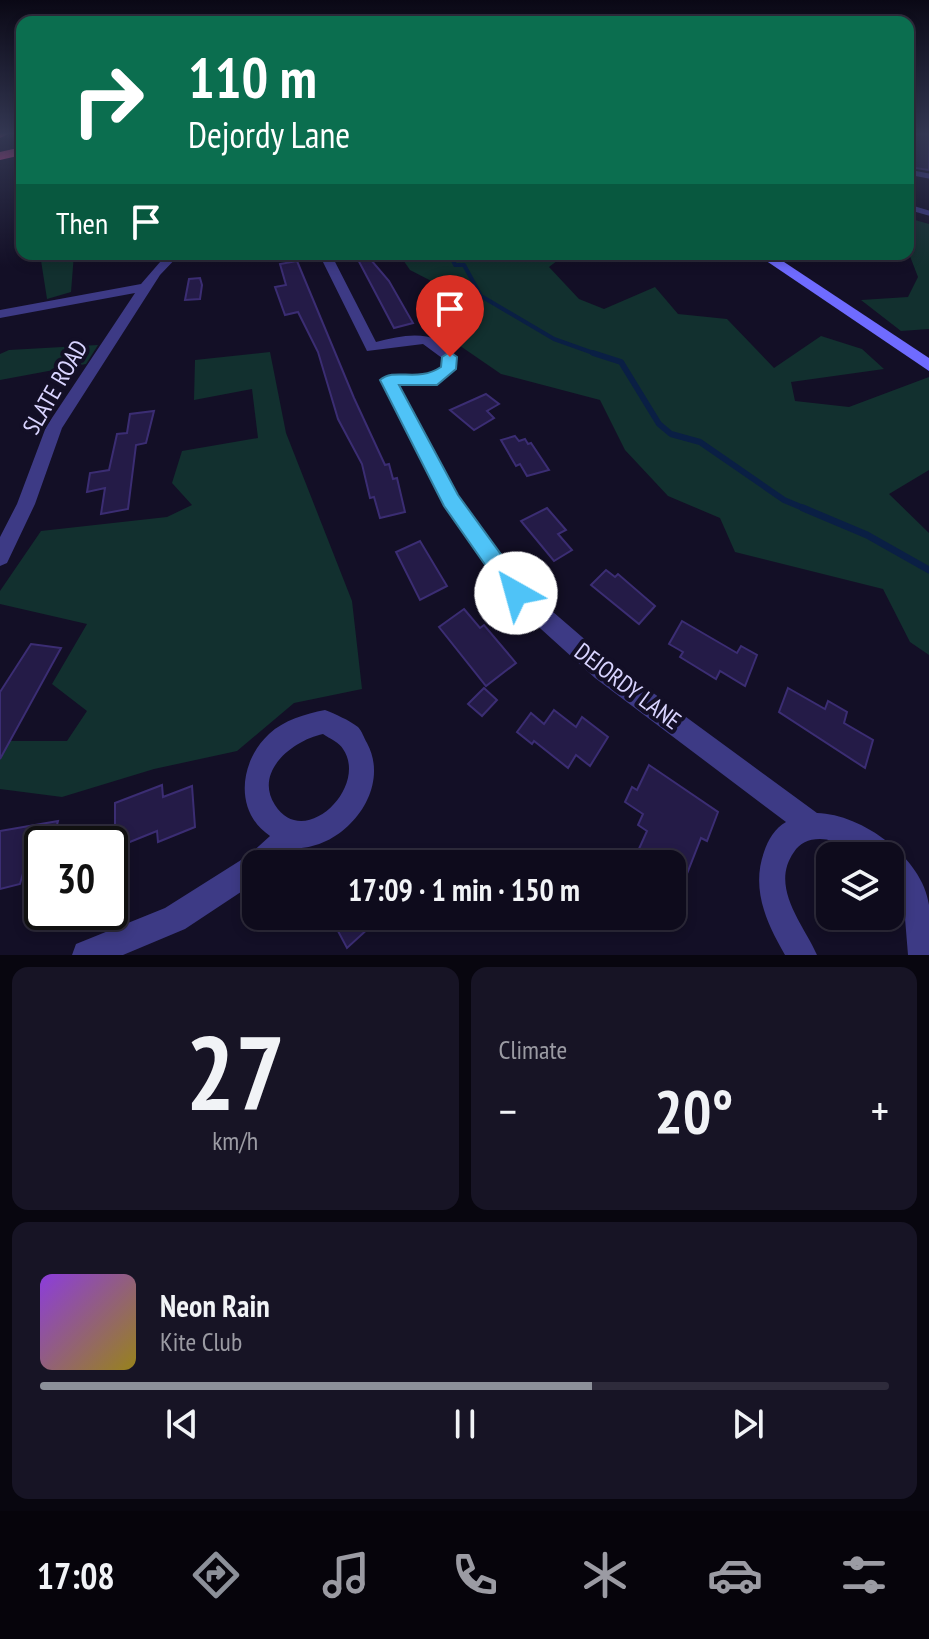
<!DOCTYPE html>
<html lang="en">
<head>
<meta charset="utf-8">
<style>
  :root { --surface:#0e0b1c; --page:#171425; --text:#f1f3f6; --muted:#9b9ba3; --line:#2e2b3b; --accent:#8c9099 }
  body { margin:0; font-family:"PT Sans Narrow",sans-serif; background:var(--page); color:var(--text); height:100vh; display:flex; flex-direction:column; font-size:30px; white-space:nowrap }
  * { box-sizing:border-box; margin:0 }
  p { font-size:26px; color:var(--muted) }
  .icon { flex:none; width:44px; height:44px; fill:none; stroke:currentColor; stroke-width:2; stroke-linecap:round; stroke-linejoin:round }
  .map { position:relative; height:955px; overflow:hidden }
  .panel { display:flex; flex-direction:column; gap:12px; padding:12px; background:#08060f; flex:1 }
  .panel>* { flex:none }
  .top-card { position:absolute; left:16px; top:16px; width:898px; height:244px; border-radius:16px; box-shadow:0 4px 12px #0003,0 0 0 2px var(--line); background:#0b6e4f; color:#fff; overflow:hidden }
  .fabs { position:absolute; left:816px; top:842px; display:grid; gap:16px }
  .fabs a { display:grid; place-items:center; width:88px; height:88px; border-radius:16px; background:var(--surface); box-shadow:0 4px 12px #0003,0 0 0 2px var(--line); font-size:40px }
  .speed { position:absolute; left:24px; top:826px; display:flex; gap:16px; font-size:40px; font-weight:700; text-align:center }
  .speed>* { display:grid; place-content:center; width:104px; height:104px; border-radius:50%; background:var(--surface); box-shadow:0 4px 12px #0003,0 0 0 2px var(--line); line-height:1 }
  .speed .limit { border:4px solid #111; border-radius:12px; background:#fff; color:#111 }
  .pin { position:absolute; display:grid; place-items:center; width:68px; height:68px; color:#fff; margin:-82px -34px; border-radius:50% 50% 50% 0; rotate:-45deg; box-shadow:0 0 8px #0007 }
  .pin .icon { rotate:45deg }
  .me { position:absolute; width:88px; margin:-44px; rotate:322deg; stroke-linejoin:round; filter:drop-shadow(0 0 6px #0008) }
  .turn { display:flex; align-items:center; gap:28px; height:168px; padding:0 40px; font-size:36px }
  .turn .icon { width:104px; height:104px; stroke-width:2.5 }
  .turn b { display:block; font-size:56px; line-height:68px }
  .then { display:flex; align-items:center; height:76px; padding:0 40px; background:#0003; gap:16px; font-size:30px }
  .big { font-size:60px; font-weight:700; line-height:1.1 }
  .panel .card { flex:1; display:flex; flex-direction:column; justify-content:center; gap:12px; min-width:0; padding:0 28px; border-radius:16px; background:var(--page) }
  .panel .dial { align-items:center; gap:0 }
  .dial b { font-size:104px; line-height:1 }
  .song { display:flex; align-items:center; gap:24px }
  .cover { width:96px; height:96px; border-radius:12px; background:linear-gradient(135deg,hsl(270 70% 55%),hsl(50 70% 35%)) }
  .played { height:8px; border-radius:4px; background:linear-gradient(90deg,var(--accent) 65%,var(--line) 65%) }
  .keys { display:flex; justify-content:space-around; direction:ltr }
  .heat { display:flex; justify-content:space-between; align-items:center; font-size:44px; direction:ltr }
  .panel .tiles { flex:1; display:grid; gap:12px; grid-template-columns:1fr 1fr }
  .card:last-child { grid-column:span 2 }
  .trip { position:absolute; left:242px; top:850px; width:444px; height:80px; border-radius:16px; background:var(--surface); box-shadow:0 4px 12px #0003,0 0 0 2px var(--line); font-weight:700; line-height:80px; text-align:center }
  .menu { display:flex; height:128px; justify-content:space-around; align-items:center; background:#06040b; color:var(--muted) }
  .menu .icon { width:56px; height:56px }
  .menu .selected { color:var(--accent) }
  .menu b { font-size:36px; color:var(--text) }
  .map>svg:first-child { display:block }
  .green { fill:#12302f }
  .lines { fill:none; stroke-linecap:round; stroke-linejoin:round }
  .stream-far2 { stroke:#0a1f44; stroke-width:4 }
  .stream-far1 { stroke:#0a1f44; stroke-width:6 }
  .stream { stroke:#0a1f44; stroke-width:7 }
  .building { fill:#241b47; stroke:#3b2d73; stroke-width:2 }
  .lane { stroke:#3d3a85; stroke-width:5 }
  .street { fill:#3d3a85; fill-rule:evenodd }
  .secondary { fill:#6f6bff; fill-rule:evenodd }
  .highway { fill:#ff4fa3; fill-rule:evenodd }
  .route { fill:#4fc3f7; stroke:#337fa1; stroke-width:2 }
  .labels { text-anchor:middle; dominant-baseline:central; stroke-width:8; stroke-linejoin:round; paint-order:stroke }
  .street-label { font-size:24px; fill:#d9d4ff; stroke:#130f26 }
</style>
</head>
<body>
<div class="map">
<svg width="929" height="955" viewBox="0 0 929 955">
  <rect width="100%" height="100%" fill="#130f26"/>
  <g class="green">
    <path d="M908,218l21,6v105l-28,2 -40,-31 47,-3 10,-20 -10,-26z"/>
    <path d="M40,254h34l-3,38 -24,7z"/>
    <path d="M399,254h111l10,3 46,-3 -17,13 30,32 25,10 51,-22 23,27 49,5 47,49 47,-32 41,13 22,20 -93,13 4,19 54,6 80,-30v93l-40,24 40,39v122l-19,-13 -27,-53 -148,-37 -15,-34 -52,-22 -43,-46 -25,-50 -99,-26 -64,-44 16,-11 -19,-26 7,-7 -31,-16z"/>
    <path d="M98,345l-12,19 -86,16v-26l9,-4z"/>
    <path d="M270,352l16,81 66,168 10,88 -68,14 -57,48 -83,18 -92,28 -62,-8v-48h67l20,-30 -35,-27 35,-60 -87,-20v-13l41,-60 126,-14 25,-12 -20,-22 10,-32 76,-13 -6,-49 -58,11 1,-40z"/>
  </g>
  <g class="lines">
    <path class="stream-far2" d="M450,254l5,11h9l17,31 73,43 45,16"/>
    <path class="stream-far1" d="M593,353l28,9 38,62 12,10 29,8 84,58 24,10"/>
    <path class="stream" d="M803,508l64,27 62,35"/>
  </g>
  <g class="building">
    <path d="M908,134h21v36l-21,-3z"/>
    <path d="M355,254h11l23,27 24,42 -19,5z"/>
    <path d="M297,261l57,137 31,67 4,-1 4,15 4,-1 8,34 -25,6 -6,-21 -4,1 -8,-34 -24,-45 -20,-67 -20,-40 -13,3 -10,-28 11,-2 -6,-21z"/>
    <path d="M200,278l2,7 -2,14 -15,1 4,-21z"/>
    <path d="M486,394l13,10 -12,7 7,7 -20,12 -24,-20z"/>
    <path d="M154,411l-8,32 -10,2 -8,64 -27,5 4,-26 -18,4 3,-19 19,-3 8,-36 10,-1 3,-19z"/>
    <path d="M515,436l4,5 6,-2 3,5 3,-1 18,27 -22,6 -7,-12 -4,2 -15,-26z"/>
    <path d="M547,508l19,22 -8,4 14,16 -18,11 -33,-40z"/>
    <path d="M420,541l27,45 -27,14 -24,-48z"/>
    <path d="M606,570l9,7 3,-3 37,32 -16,18 -48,-39z"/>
    <path d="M464,609l16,19 4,-3 32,38 -30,23 -47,-59z"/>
    <path d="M682,621l55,32 4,-7 16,9 -12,31 -25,-15 -4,8 -36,-22 3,-5 -14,-8z"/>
    <path d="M31,644l30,4 -61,111v-67z"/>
    <path d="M484,688l13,12 -15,16 -14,-12z"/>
    <path d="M788,688l37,21 3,-8 19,11 -3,11 29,17 -8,28 -86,-56z"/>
    <path d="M554,710l22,17 6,-10 26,20 -18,29 -14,-11 -8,13 -34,-27 -2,3 -15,-12 14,-19 13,11z"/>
    <path d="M649,765l69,47 -11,29 -6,-3 -18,46 -11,-8v-12h-17l-17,-13 9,-20 -9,-6 5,-11 -18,-12 7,-15 5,3z"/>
    <path d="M162,785l1,12 29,-11 3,41 -37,15 -1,-11 -42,17v-45z"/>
    <path d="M58,821l-6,23h-10v23l-18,3 -4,14 -20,5v-58z"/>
    <path d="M330,916h52l-35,32z"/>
  </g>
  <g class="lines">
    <g class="lane">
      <path d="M908,172l21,4"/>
      <path d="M908,207l21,6"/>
    </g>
    <g class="street">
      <path d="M167,254h13l-20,21 -98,153 -27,76 -28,59 -7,3v-29l17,-33 29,-77 89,-134 -135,25v-8l141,-26z"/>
      <path d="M319,254h12l45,88c31,-8 60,-14 81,15 -4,31 -33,29 -58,28l59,111 65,90 88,76 206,151c45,1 106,45 112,92 0,16 0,34 0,50h-21l-3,-37 -15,-32v-30c-8,0 -17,2 -25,0 -16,-3 -27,-17 -45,-17 -12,0 -20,4 -26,13 -25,35 10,73 23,103h-32c-19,-33 -34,-66 -21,-103 4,-12 11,-24 22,-30l-191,-144 -86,-78 -65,-94 -64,-126 8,-5 40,1 13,-9 1,-9 -19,-14 -56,7z"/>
      <path d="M325,710c10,4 24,10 33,17 4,4 6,11 9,16 25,46 -21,104 -69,105l-18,16h-24v18l-71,47 -62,26h-51l4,-11 89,-36 84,-53 21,-19c-36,-24 -31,-74 -1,-102 15,-14 36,-20 56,-24zM323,734c7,5 16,8 20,15 26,38 -39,102 -68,56 -22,-34 19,-65 48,-71z"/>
    </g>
    <path class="secondary" d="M756,254h16l157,104v13z"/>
    <g class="highway">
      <path d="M0,134h8l-8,4z"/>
      <path d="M22,147v8l-22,5v-8z"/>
    </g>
  </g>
  <linearGradient id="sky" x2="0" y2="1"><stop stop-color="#0a0815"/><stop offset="0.5" stop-color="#333752"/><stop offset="1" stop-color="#333752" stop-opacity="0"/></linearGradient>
  <rect width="929" height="267" fill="url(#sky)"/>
  <path class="route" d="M450,352l7,5 -1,12 -19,16h-38l59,110 66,91 3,7 -3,6 -8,3 -7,-3 -65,-93 -64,-126c15,-13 37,3 61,-13l1,-10z"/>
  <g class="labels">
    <g class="street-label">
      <text transform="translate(55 387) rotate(-60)">SLATE ROAD</text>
      <text transform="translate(628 686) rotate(37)">DEJORDY LANE</text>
    </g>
  </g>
</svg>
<div class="fabs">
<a><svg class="icon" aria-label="layers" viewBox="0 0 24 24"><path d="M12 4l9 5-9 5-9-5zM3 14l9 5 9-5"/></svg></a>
</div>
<div class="speed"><div class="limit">30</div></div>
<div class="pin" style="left:450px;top:357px;background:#d93025"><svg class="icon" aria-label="arrive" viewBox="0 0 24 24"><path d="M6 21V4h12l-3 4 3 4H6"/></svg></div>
<svg class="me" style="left:516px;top:593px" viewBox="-20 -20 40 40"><circle r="19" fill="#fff"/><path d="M0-13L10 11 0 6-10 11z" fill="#4fc3f7"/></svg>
<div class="trip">17:09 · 1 min · 150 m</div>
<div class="top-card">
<div class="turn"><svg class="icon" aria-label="right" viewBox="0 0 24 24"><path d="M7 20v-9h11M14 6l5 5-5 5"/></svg><div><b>110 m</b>Dejordy Lane</div></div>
<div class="then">Then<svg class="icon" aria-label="arrive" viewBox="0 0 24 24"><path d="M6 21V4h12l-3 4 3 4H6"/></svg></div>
</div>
</div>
<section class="panel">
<div class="tiles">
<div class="card dial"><b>27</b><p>km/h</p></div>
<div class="card"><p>Climate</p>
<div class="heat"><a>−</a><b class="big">20°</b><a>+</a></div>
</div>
<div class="card">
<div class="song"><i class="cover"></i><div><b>Neon Rain</b><p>Kite Club</p></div></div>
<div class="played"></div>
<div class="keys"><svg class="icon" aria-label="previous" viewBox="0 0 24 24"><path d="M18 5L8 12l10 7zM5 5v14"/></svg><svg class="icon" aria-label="pause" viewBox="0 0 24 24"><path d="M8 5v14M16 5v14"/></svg><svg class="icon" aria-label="next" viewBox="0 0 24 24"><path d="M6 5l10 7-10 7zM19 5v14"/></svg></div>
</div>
</div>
</section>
<nav class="menu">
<b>17:08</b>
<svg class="icon selected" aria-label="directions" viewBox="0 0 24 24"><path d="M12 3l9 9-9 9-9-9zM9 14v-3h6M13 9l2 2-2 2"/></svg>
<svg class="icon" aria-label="music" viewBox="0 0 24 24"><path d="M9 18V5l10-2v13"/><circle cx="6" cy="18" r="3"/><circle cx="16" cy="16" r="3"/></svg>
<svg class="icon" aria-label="phone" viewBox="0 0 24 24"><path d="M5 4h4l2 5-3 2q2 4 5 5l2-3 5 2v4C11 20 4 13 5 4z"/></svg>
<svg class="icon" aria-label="climate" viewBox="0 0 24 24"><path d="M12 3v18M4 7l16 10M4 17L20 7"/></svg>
<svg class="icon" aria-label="car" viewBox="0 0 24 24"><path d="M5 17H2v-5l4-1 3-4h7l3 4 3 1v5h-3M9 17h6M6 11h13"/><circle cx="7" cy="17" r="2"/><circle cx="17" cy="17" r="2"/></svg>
<svg class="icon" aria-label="filters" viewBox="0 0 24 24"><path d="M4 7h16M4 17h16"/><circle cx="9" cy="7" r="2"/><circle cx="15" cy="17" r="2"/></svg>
</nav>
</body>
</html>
